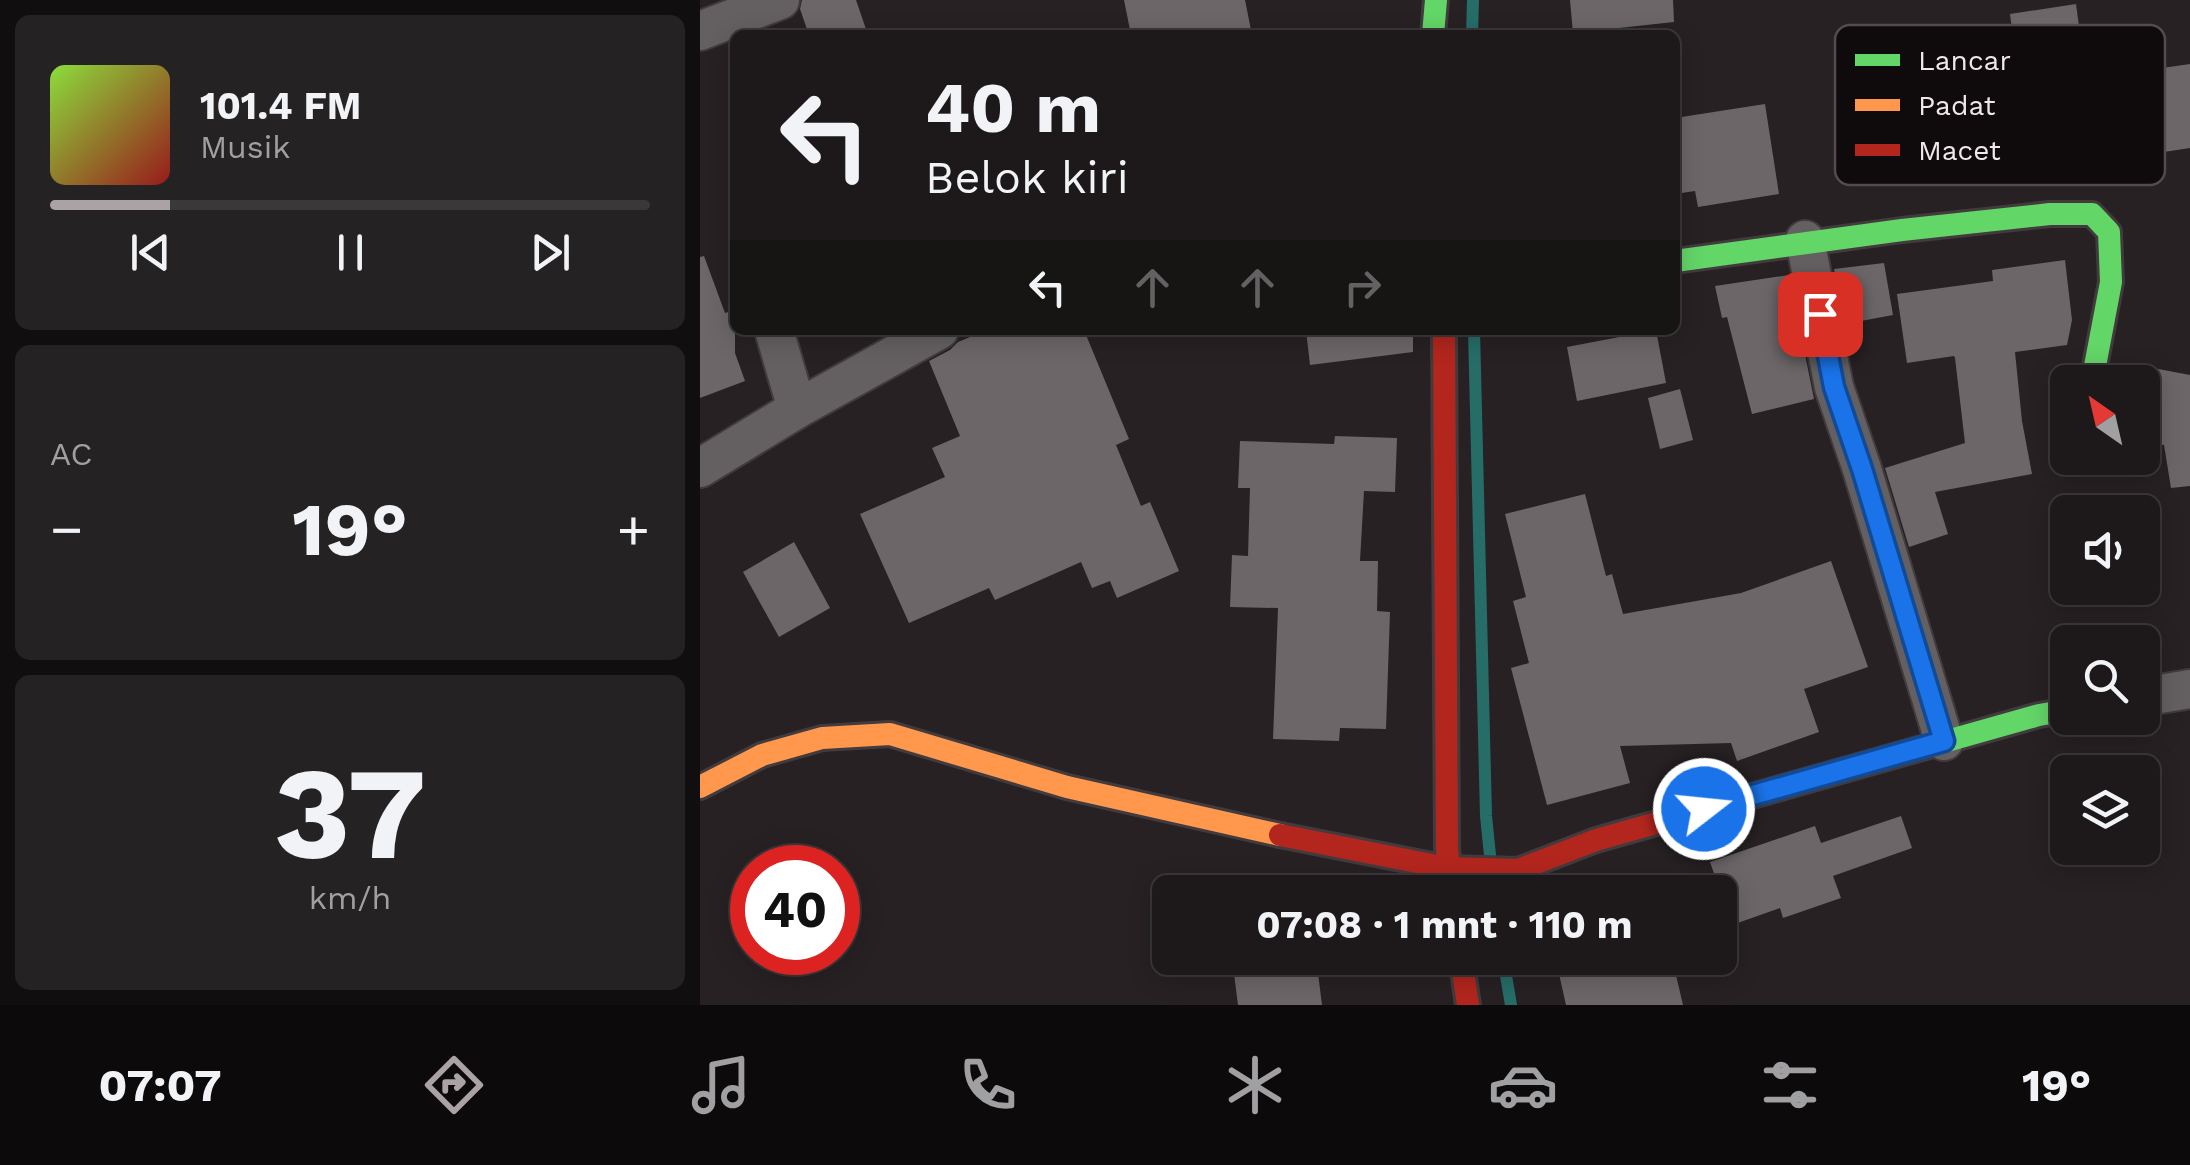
<!DOCTYPE html>
<html lang="id">
<head>
<meta charset="utf-8">
<style>
  :root { --surface:#1d191a; --page:#252223; --text:#f1f3f6; --muted:#a0a0a2; --line:#3b3839; --accent:#aaa2a4 }
  body { margin:0; font-family:"Work Sans",sans-serif; background:var(--page); color:var(--text); height:100vh; display:flex; flex-direction:column; font-size:38px; white-space:nowrap }
  * { box-sizing:border-box; margin:0 }
  p { font-size:32px; color:var(--muted) }
  .icon { flex:none; width:55px; height:55px; fill:none; stroke:currentColor; stroke-width:2; stroke-linecap:round; stroke-linejoin:round }
  .map { position:relative; flex:1; overflow:hidden }
  .side { display:flex; flex-direction:column; gap:15px; padding:15px; background:#100e0e; width:700px }
  .side>* { flex:none }
  .banner { position:absolute; left:30px; top:30px; width:950px; height:305px; border-radius:15px; box-shadow:0 5px 25px #0003,0 0 0 2px var(--line); background:#1d191a; color:var(--text); overflow:hidden }
  .needle { width:65px; rotate:326deg }
  .buttons { position:absolute; left:1350px; top:365px; display:grid; gap:20px }
  .buttons a { display:grid; place-items:center; width:110px; height:110px; border-radius:15px; background:var(--surface); box-shadow:0 5px 25px #0003,0 0 0 2px var(--line); font-size:50px }
  .speed { position:absolute; left:30px; top:845px; display:flex; gap:20px; font-size:50px; font-weight:700; text-align:center }
  .speed>* { display:grid; place-content:center; width:130px; height:130px; border-radius:50%; background:var(--surface); box-shadow:0 5px 25px #0003,0 0 0 2px var(--line); line-height:1 }
  .speed .limit { border:15px solid #d22; background:#fff; color:#111 }
  .pin { position:absolute; display:grid; place-items:center; width:85px; height:85px; color:#fff; margin:-42px; border-radius:20px; box-shadow:0 5px 15px #0006 }
  .me { position:absolute; width:110px; margin:-55px; rotate:74deg; stroke-linejoin:round; filter:drop-shadow(0 0 8px #0008) }
  .turn { display:flex; align-items:center; gap:35px; height:210px; padding:0 30px; font-size:45px }
  .turn .icon { width:130px; height:130px; stroke-width:2.5 }
  .turn b { display:block; font-size:70px; line-height:85px }
  .lanes { display:flex; align-items:center; height:95px; padding:0 30px; background:#0003; justify-content:center; gap:50px; direction:ltr }
  .lanes .off { opacity:.35 }
  .big { font-size:75px; font-weight:700; line-height:1.1 }
  .side .card { flex:1; display:flex; flex-direction:column; justify-content:center; gap:15px; min-width:0; padding:0 35px; border-radius:15px; background:var(--page) }
  .side .dial { align-items:center; gap:0 }
  .dial b { font-size:130px; line-height:1 }
  .song { display:flex; align-items:center; gap:30px }
  .cover { width:120px; height:120px; border-radius:15px; background:linear-gradient(135deg,hsl(90 70% 55%),hsl(0 70% 35%)) }
  .played { height:10px; border-radius:5px; background:linear-gradient(90deg,var(--accent) 20%,var(--line) 20%) }
  .keys { display:flex; justify-content:space-around; direction:ltr }
  .heat { display:flex; justify-content:space-between; align-items:center; font-size:55px; direction:ltr }
  .trip { position:absolute; left:452px; top:875px; width:585px; height:100px; border-radius:15px; background:var(--surface); box-shadow:0 5px 25px #0003,0 0 0 2px var(--line); font-weight:700; line-height:100px; text-align:center }
  .dock { display:flex; height:160px; justify-content:space-around; align-items:center; background:#0c0a0a; color:var(--muted) }
  .dock .icon { width:70px; height:70px }
  .dock .current { color:var(--accent) }
  .dock b { font-size:45px; color:var(--text) }
  main { display:flex; flex:1; min-height:0 }
  .map>svg:first-child { display:block }
  .lines { fill:none; stroke-linecap:round; stroke-linejoin:round }
  .stream { stroke:#266d68; stroke-width:12 }
  .building { fill:#6c6668 }
  .street-casing { stroke:#413b3d; stroke-width:42 }
  .fast-casing { stroke:#413b3d; stroke-width:28 }
  .slow-casing { stroke:#413b3d; stroke-width:28 }
  .jam-casing { stroke:#413b3d; stroke-width:28 }
  .street { stroke:#646061; stroke-width:38 }
  .fast { stroke:#63d668; stroke-width:22 }
  .slow { stroke:#ff974d; stroke-width:22 }
  .jam { stroke:#b3261e; stroke-width:22 }
  .route-casing { stroke:#114b97; stroke-width:25 }
  .route { stroke:#1a73e8; stroke-width:18 }
  .key { fill:#0f0a0c; stroke:#524c4f; stroke-width:2.5 }
  .key-label { font-size:28px; fill:#f0e7ea }
</style>
</head>
<body>
<main>
<section class="side">
<div class="card">
<div class="song"><i class="cover"></i><div><b>101.4 FM</b><p>Musik</p></div></div>
<div class="played"></div>
<div class="keys"><svg class="icon" aria-label="previous" viewBox="0 0 24 24"><path d="M18 5L8 12l10 7zM5 5v14"/></svg><svg class="icon" aria-label="pause" viewBox="0 0 24 24"><path d="M8 5v14M16 5v14"/></svg><svg class="icon" aria-label="next" viewBox="0 0 24 24"><path d="M6 5l10 7-10 7zM19 5v14"/></svg></div>
</div>
<div class="card"><p>AC</p>
<div class="heat"><a>−</a><b class="big">19°</b><a>+</a></div>
</div>
<div class="card dial"><b>37</b><p>km/h</p></div>
</section>
<div class="map">
<svg width="1490" height="1005" viewBox="0 0 1490 1005">
  <rect width="100%" height="100%" fill="#272123"/>
  <g class="lines">
    <g class="stream">
      <path d="M772,35l1,-35"/>
      <path d="M774,330l12,486 4,39"/>
      <path d="M803,958l8,47"/>
    </g>
  </g>
  <g class="building">
    <path d="M102,0h54l12,35h-59l-9,-26z"/>
    <path d="M424,0h121l7,35h-121z"/>
    <path d="M870,0h103l1,22 -101,11z"/>
    <path d="M1376,4l10,75 104,-15v84l-131,20 -16,-104 -26,4 -7,-54z"/>
    <path d="M1065,104l14,90 -81,13 -3,-16 -20,3v-76z"/>
    <path d="M4,256l21,57 10,-3v43l10,28 -45,17v-141z"/>
    <path d="M1365,260l7,60 -5,25 -52,7 7,69 10,53 -97,18 13,42 -39,13 -24,-79 80,-25 -10,-85 -1,-2 -47,7 -10,-69 96,-13 -1,-11z"/>
    <path d="M1184,263l9,52 -48,9 -11,-55z"/>
    <path d="M1089,275l25,124 -62,15 -25,-97 -5,1 -7,-32z"/>
    <path d="M287,330h97l45,109 -13,6 25,61 9,-4 29,69 -62,27 -7,-17 -18,7 -11,-26 -86,38 -6,-12 -80,35 -49,-109 85,-37 -13,-29 28,-12 -31,-75 21,-11 8,-8z"/>
    <path d="M606,330h107v22l-103,13z"/>
    <path d="M956,330l10,53 -89,18 -10,-54z"/>
    <path d="M1453,368l37,7v111l-19,2 -7,-43 -19,-2 4,-34 10,1z"/>
    <path d="M980,389l13,51 -33,9 -12,-51z"/>
    <path d="M635,436l62,2 -2,54 -31,-1 -4,70h18l-1,50 13,1 -4,117 -46,-1 -1,13 -66,-2 5,-131 -48,-1 2,-52 16,1 2,-68h-12l2,-47 94,3z"/>
    <path d="M885,494l21,82 6,-2 11,40 118,-21 90,-32 37,106 -64,22 15,43 -82,29 -6,-18 -111,3 10,37 -83,22 -36,-137 18,-5 -16,-62 13,-4 -21,-83z"/>
    <path d="M94,542l36,66 -51,29 -36,-65z"/>
    <path d="M1201,816l11,32 -79,28 8,22 -58,20 -3,-10 -48,17 -22,-63 105,-36 6,17z"/>
    <path d="M532,958h53l1,12 31,-5 5,40h-84z"/>
    <path d="M891,958h81l11,47h-117l-9,-40z"/>
  </g>
  <g class="lines">
    <g class="street-casing">
      <g id="street">
        <path d="M0,31l80,-31"/>
        <path d="M1105,240l29,147 28,82 82,272"/>
        <path d="M74,330l23,79"/>
        <path d="M0,468l97,-59 142,-79"/>
        <path d="M1442,697l48,-8"/>
      </g>
    </g>
    <g class="fast-casing">
      <g id="fast">
        <path d="M733,35l3,-35"/>
        <path d="M975,261l227,-31 148,-16h42l17,18 2,50 -19,100"/>
        <path d="M974,818l365,-103 29,-5"/>
      </g>
    </g>
    <g class="slow-casing">
      <path id="slow" d="M0,787l62,-32 60,-17 68,-4 177,53 213,48"/>
    </g>
    <g class="jam-casing">
      <g id="jam">
        <path d="M744,330l3,518 4,44"/>
        <path d="M580,835l167,33 71,2 78,-30 78,-22"/>
        <path d="M761,958l7,47"/>
      </g>
    </g>
    <use href="#street" class="street"/>
    <use href="#fast" class="fast"/>
    <use href="#slow" class="slow"/>
    <use href="#jam" class="jam"/>
  </g>
  <g class="lines">
    <g class="route-casing">
      <path id="route" d="M1004,809l240,-68 -82,-272 -28,-82 -14,-73"/>
    </g>
    <use href="#route" class="route"/>
  </g>
  <rect x="1135" y="25" width="330" height="160" rx="15" class="key"/>
  <rect x="1155" y="54" width="45" height="12" fill="#63d668"/>
  <rect x="1155" y="99" width="45" height="12" fill="#ff974d"/>
  <rect x="1155" y="144" width="45" height="12" fill="#b3261e"/>
  <g class="key-label">
    <text x="1218" y="70">Lancar</text>
    <text x="1218" y="115">Padat</text>
    <text x="1218" y="160">Macet</text>
  </g>
</svg>
<div class="buttons">
<a><svg class="needle" viewBox="-14 -14 28 28"><path d="M0-13l5 13h-10z" fill="#e53935"/><path d="M0 13l5-13h-10z" fill="#a0a0a2"/></svg></a>
<a><svg class="icon" aria-label="sound" viewBox="0 0 24 24"><path d="M4 9h4l5-4v14l-5-4H4zM17 9q2 3 0 6"/></svg></a>
<a><svg class="icon" aria-label="search" viewBox="0 0 24 24"><circle cx="10" cy="10" r="6"/><path d="M15 15l6 6"/></svg></a>
<a><svg class="icon" aria-label="layers" viewBox="0 0 24 24"><path d="M12 4l9 5-9 5-9-5zM3 14l9 5 9-5"/></svg></a>
</div>
<div class="speed"><div class="limit">40</div></div>
<div class="pin" style="left:1120px;top:314px;background:#d93025"><svg class="icon" aria-label="arrive" viewBox="0 0 24 24"><path d="M6 21V4h12l-3 4 3 4H6"/></svg></div>
<svg class="me" style="left:1004px;top:809px" viewBox="-20 -20 40 40"><circle r="17" fill="#1a73e8" stroke="#fff" stroke-width="3"/><path d="M0-11L8 9 0 5-8 9z" fill="#fff"/></svg>
<div class="trip">07:08 · 1 mnt · 110 m</div>
<div class="banner">
<div class="turn"><svg class="icon" aria-label="left" viewBox="0 0 24 24"><path d="M17 20v-9H6M10 6l-5 5 5 5"/></svg><div><b>40 m</b>Belok kiri</div></div>
<div class="lanes"><svg class="icon" aria-label="left" viewBox="0 0 24 24"><path d="M17 20v-9H6M10 6l-5 5 5 5"/></svg><svg class="icon off" aria-label="ahead" viewBox="0 0 24 24"><path d="M12 20V5M6 11l6-6 6 6"/></svg><svg class="icon off" aria-label="ahead" viewBox="0 0 24 24"><path d="M12 20V5M6 11l6-6 6 6"/></svg><svg class="icon off" aria-label="right" viewBox="0 0 24 24"><path d="M7 20v-9h11M14 6l5 5-5 5"/></svg></div>
</div>
</div>
</main>
<nav class="dock">
<b>07:07</b>
<svg class="icon current" aria-label="directions" viewBox="0 0 24 24"><path d="M12 3l9 9-9 9-9-9zM9 14v-3h6M13 9l2 2-2 2"/></svg>
<svg class="icon" aria-label="music" viewBox="0 0 24 24"><path d="M9 18V5l10-2v13"/><circle cx="6" cy="18" r="3"/><circle cx="16" cy="16" r="3"/></svg>
<svg class="icon" aria-label="phone" viewBox="0 0 24 24"><path d="M5 4h4l2 5-3 2q2 4 5 5l2-3 5 2v4C11 20 4 13 5 4z"/></svg>
<svg class="icon" aria-label="climate" viewBox="0 0 24 24"><path d="M12 3v18M4 7l16 10M4 17L20 7"/></svg>
<svg class="icon" aria-label="car" viewBox="0 0 24 24"><path d="M5 17H2v-5l4-1 3-4h7l3 4 3 1v5h-3M9 17h6M6 11h13"/><circle cx="7" cy="17" r="2"/><circle cx="17" cy="17" r="2"/></svg>
<svg class="icon" aria-label="filters" viewBox="0 0 24 24"><path d="M4 7h16M4 17h16"/><circle cx="9" cy="7" r="2"/><circle cx="15" cy="17" r="2"/></svg>
<b>19°</b>
</nav>
</body>
</html>
